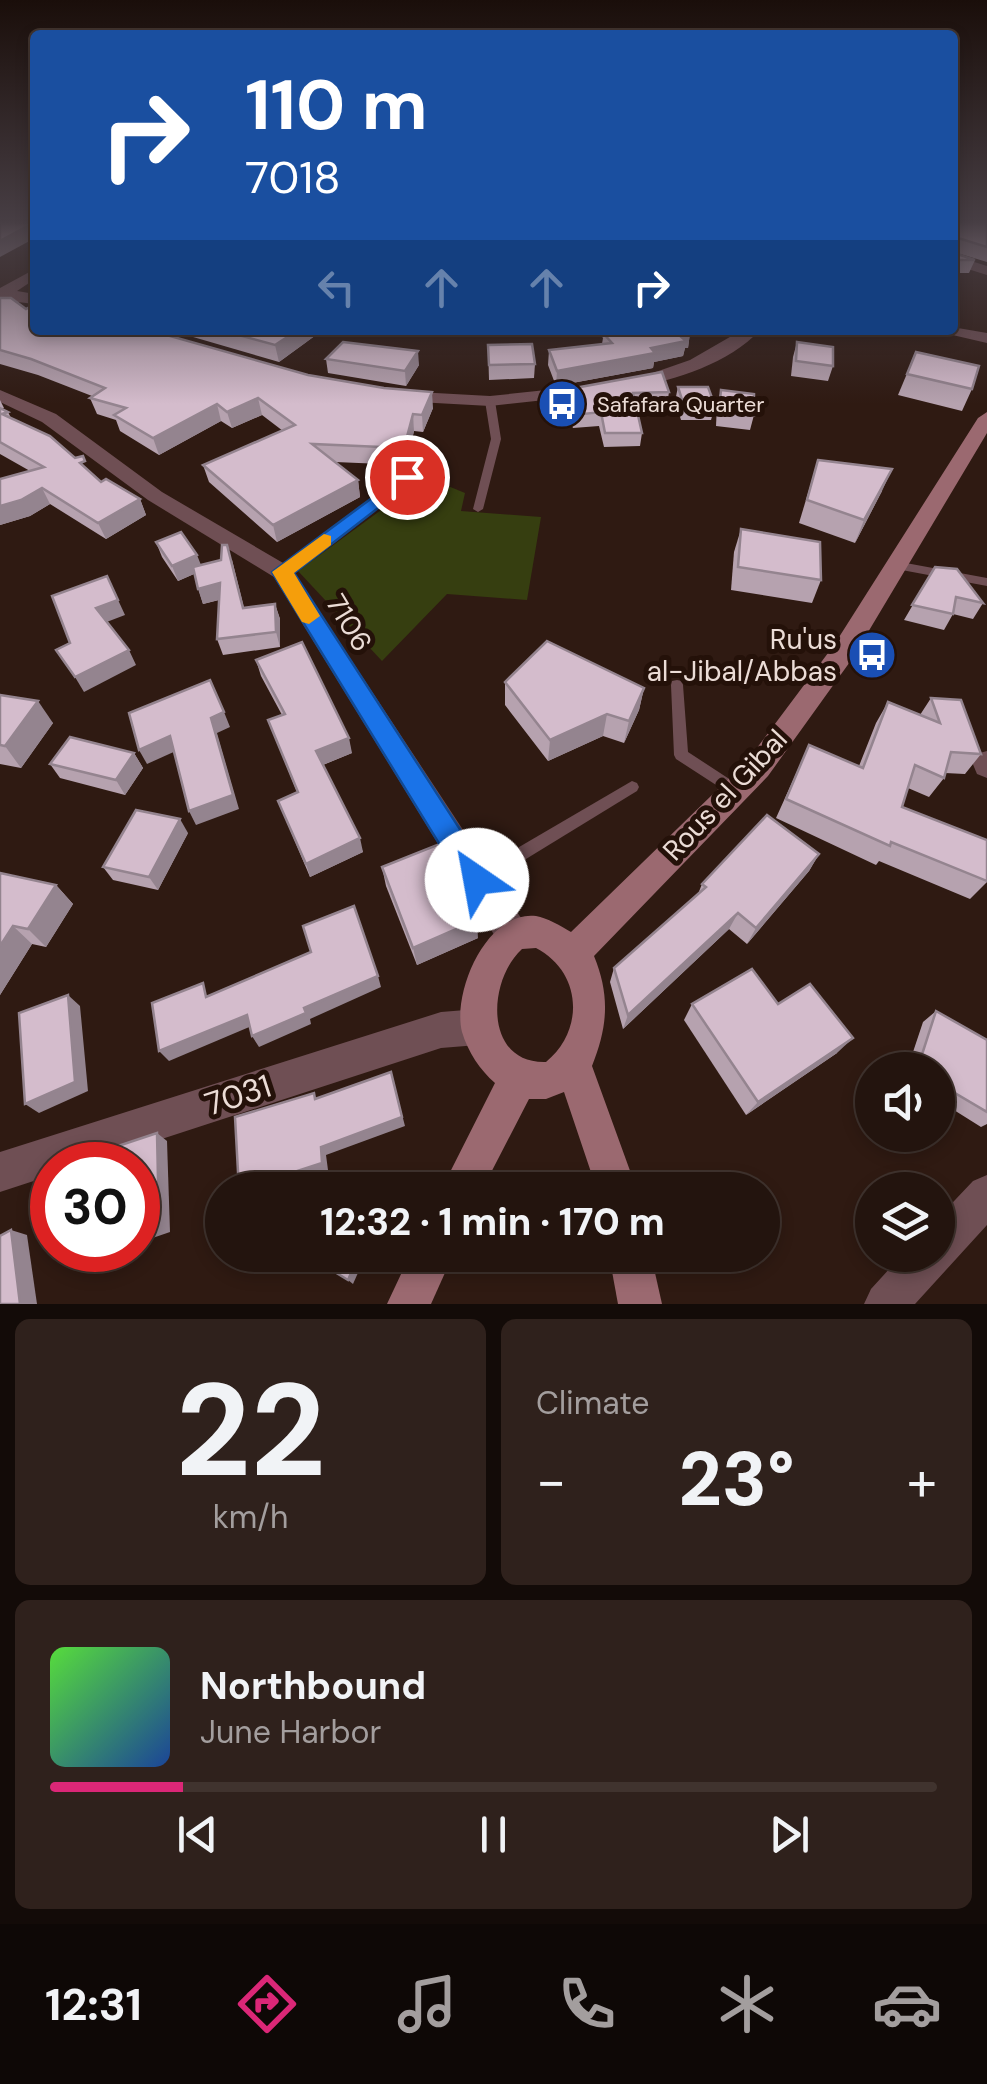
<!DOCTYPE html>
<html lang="en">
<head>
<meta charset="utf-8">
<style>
  :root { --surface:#23140e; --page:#2f211c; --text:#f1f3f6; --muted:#a39e9e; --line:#40332e; --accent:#db2777 }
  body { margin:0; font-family:"DM Sans",sans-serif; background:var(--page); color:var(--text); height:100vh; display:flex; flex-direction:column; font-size:38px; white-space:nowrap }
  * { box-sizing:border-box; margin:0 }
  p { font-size:32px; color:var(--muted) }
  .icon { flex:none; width:55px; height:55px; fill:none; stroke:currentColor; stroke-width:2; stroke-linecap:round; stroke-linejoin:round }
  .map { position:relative; height:1304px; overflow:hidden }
  .panel { display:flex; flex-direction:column; gap:15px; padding:15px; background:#130b08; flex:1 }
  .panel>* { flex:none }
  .hud { position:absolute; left:30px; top:30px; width:928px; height:305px; border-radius:10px; box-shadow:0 5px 15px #0003,0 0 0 2px var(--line); background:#1a4fa0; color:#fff; overflow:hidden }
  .controls { position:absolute; left:855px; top:1052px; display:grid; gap:20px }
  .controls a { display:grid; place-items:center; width:100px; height:100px; border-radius:50%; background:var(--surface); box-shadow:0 5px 15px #0003,0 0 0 2px var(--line); font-size:50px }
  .speed { position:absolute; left:30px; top:1142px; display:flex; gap:20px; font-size:50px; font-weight:700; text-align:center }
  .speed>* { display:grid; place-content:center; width:130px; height:130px; border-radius:50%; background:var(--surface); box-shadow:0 5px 15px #0003,0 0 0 2px var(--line); line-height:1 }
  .speed .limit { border:15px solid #d22; background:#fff; color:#111 }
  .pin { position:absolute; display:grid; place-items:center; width:85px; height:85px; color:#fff; margin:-42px; border:5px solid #fff; border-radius:50%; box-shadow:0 2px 10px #0007 }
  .me { position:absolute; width:110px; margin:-55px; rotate:327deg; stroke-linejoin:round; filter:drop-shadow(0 0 8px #0008) }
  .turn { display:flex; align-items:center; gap:35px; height:210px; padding:0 50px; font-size:45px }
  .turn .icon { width:130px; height:130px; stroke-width:2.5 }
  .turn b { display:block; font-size:70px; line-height:85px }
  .lanes { display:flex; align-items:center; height:95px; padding:0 50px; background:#0003; justify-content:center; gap:50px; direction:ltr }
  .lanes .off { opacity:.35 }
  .big { font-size:75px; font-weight:800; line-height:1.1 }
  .panel .tile { flex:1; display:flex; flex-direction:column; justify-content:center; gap:15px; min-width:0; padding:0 35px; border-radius:15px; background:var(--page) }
  .panel .dial { align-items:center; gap:0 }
  .dial b { font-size:130px; line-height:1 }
  .song { display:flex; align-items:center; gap:30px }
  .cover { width:120px; height:120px; border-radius:15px; background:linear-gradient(135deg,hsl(110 70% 55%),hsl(220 70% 35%)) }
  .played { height:10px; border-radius:5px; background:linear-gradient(90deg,var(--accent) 15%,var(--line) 15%) }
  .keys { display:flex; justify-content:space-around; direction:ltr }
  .heat { display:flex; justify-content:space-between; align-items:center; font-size:55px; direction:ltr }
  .panel .tiles { flex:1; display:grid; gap:15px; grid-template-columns:1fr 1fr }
  .tile:last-child { grid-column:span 2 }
  .trip { position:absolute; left:205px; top:1172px; width:575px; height:100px; border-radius:50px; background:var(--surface); box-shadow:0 5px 15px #0003,0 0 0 2px var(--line); font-weight:800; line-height:100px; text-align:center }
  .dock { display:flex; height:160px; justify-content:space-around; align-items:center; background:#0e0806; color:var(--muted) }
  .dock .icon { width:70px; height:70px }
  .dock .on { color:var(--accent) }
  .dock b { font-size:45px; color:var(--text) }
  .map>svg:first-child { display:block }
  .green { fill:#363e10 }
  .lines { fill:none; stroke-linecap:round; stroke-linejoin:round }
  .lane { fill:#6f4f54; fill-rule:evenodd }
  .street { fill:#6f4f54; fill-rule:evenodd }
  .secondary { fill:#9b6970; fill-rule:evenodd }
  .wall { fill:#b6a2af }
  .shaded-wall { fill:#94848f }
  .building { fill:#d4bccc; stroke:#94848f; stroke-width:2.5 }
  .route { fill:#1a73e8; stroke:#114b97; stroke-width:2.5 }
  .slow { fill:#f59e0b }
  .labels { text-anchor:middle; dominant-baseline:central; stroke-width:10; stroke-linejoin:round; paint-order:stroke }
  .far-poi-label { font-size:22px; fill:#ebdcd6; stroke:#241109; text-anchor:start }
  .street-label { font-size:28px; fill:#ebdcd6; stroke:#241109 }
  .poi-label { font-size:28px; fill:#ebdcd6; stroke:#241109; text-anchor:end }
  .near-street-label { font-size:32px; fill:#ebdcd6; stroke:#241109 }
</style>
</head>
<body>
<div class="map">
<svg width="987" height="1304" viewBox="0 0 987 1304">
  <rect width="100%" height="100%" fill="#2f1a12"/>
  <path class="green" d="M426,477l39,16 -4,18 80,6 -14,83 -80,-6 -65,67 -84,-90z"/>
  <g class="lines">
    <g class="lane">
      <path d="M490,398l5,3 6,38 -18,70 -5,3 -5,-3 18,-70 -6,-38z"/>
      <path d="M407,474l5,3 -1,2 -125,96h-8l-2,-3 2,-3z"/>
      <path d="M895,561l92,17v8l-96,-18 -2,-3z"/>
      <path d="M677,680l5,1 1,4 5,67 52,34 2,4 -2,4 -5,2 -5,-2 -54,-35 -2,-4 -3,-70 1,-4z"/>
      <path d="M632,781l5,2 2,4 -2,4 -152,93 -6,2 -6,-2 -2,-5 2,-5z"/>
    </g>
    <g class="street">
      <path d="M952,255l35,11v9l-35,-11z"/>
      <path d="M35,269v10l-18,12 18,3v10l-35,-4v-12z"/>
      <path d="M952,327l35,6v10l-56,-13z"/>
      <path d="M742,330h18c-32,34 -83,49 -127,58l-9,-5 66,-23z"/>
      <path d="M594,385l6,1v8l-110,12 -91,-5 -9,-5 9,-5 91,5z"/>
      <path d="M0,390l56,24 106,78 128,75 235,357 4,11 -4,11 -12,5 -12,-5 -227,-369 -126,-77 -106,-78 -42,-20z"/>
      <path d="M987,751v27l-10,-4 -5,-12 4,-8z"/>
      <path d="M478,1009l13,5 5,13 -5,13 -13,5 -37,3 -359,117h-30v10l-52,17v-40l441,-140z"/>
      <path d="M987,1175v50l-72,79h-51l7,-15 31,-34h36v-37l35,-37z"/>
    </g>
    <g class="secondary">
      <path d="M987,412v21l-135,226 -84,117 -174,180c16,39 14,70 -2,110l45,124h-40l-33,-98 -18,7h-17l-47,91h-41l54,-107c-15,-13 -27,-31 -33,-51 -10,-40 25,-122 74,-116 11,2 25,10 35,16l177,-172 86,-115 144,-227zM536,948c46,24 49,82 10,114 -62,2 -59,-81 -24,-113z"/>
      <path d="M410,1255h43l-22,49h-44z"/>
      <path d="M609,1255h42l11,49h-44z"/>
    </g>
  </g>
  <g class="wall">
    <path d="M952,222h35v40l-33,-10 21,8 -6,13h-17z"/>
    <path d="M0,298l26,11 282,66 125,33 -10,24 -9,-1 -8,34 -71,-3 23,18 2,17 -83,45 -68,-60 -6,-17 80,-34 -21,-16 -30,13 -11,-7 -62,34 -39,-24 -4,-11 -19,-6 -7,-16 2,-2 -54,-21 -38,-11z"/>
    <path d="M169,330h146l1,5 -37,27z"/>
    <path d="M597,330h90l3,3 -2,15h-3l-2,8 -29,6 -1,6 -97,18 -8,-21 1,-15 53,-6 1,-6z"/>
    <path d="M797,342l36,24 -5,15 -37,-5 2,-19z"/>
    <path d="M488,345l47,19 -1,14 -45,2z"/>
    <path d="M916,352l56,37 -10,22 -64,-16z"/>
    <path d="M326,359l93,6 -13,21 -78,-13z"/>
    <path d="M678,387l37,19 -4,14h-30l-6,-19z"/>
    <path d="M564,390l105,2 -2,13 -31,1 6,27 -2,13 -36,1 -5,-21 -26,2 -10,-24z"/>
    <path d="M721,390l33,25 -4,15 -34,-4 1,-21z"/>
    <path d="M0,400l4,8 -2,1 6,3 3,6 79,54 11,10 39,17 6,16 -40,24 -56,-35 -20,12 -30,9v-46l30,-8 -30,-17z"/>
    <path d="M818,460l64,31 -27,52 -56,-20z"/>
    <path d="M741,529l80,51 -9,23 -81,-13 3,-38z"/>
    <path d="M156,542l45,23 31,-5 12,48 31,-4 5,15v28l-57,8 -6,-16 2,-39 -16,4 -9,-30 -16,7 -16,-24z"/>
    <path d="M935,567l48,36 -10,16 -20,-5 -9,16 -40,-10z"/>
    <path d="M256,660l96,93 -29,12 40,87 -53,25 -32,-76 19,-9 -29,-72 14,-5 -21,-39z"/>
    <path d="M505,682l139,6 -5,22 -15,33 -21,-7 -55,25 -43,-56z"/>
    <path d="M0,695l53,28 -32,45 -21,-4z"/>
    <path d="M931,698l50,56 -16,20 -20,-1 -1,5 -15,19 -21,-9 -6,19 85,33v42l-17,17 -91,-38 -3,4 -100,-47 33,-73 50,21 17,-43 12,-21 32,13z"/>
    <path d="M134,753l9,15 -18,27 -65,-17 -10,-14z"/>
    <path d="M188,833l-30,57 -45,-10 -10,-13z"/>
    <path d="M819,854l-10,17 -62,73 -18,-15 -106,100 -13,-47 4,-14 84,-74 4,-10z"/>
    <path d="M382,867l96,71 -61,27 -31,-79z"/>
    <path d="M0,873l56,12 17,19 -27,43 -14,-3 -32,51z"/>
    <path d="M692,1004h86l59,49 -91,62 -62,-95z"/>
    <path d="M936,1011l51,29v84l-6,3 -43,-27v-30h-31l16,-48z"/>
  </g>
  <g class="shaded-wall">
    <path d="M35,222v16l-35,19v-16z"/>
    <path d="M298,330h17l1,5 -37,27 -4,-17z"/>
    <path d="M690,333l-2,15h-3l-2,8 -29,6 -1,6 -97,18 1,-15z"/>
    <path d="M418,351l1,14 -13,21 -1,-15z"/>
    <path d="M432,392l1,16 -10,24 -1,-17z"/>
    <path d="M258,398l4,17 -30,13 -5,-16z"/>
    <path d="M217,404l4,17 -62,34 -6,-17z"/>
    <path d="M413,414l1,17 -8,34 -2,-17z"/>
    <path d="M892,469l-10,22 -27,52 9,-23z"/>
    <path d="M358,480l2,17 -83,45 -4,-17z"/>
    <path d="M42,488l8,16 -20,12 -30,9v-19z"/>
    <path d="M140,499l6,16 -40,24 -8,-16z"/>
    <path d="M197,555l6,15 -25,11 -6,-15z"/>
    <path d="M107,576l18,39 -21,8 -8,-15z"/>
    <path d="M220,583l6,15 -23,6 -5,-15z"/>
    <path d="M275,604l5,15v28l-4,-15z"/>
    <path d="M129,650l7,15 -52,27 -9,-15z"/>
    <path d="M644,688l-5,22 -15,33 5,-22z"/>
    <path d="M38,701l15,22 -32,45 -16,-22z"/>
    <path d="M224,712l6,15 -13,6 22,76 -43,16 -7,-14 22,-93z"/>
    <path d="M607,714l-4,22 -55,25 2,-21z"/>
    <path d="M170,736l8,14 -31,14 -8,-14z"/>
    <path d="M349,738l3,15 -32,13 -4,-15z"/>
    <path d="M134,753l9,15 -18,27 -9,-15z"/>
    <path d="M180,819l8,14 -30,57 -9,-13z"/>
    <path d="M360,838l3,14 -53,25 -4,-13z"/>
    <path d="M819,854l-10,17 -62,73 9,-16z"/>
    <path d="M56,885l17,19 -27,43 -18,-18z"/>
    <path d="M738,913l-9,16 -106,100 5,-14z"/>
    <path d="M477,920l1,18 -61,27 -4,-17z"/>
    <path d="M13,926l19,18 -32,51v-49z"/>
    <path d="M378,976l3,11 -71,32 1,5 -52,23 -7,-11 52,-28z"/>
    <path d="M68,995l12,11 8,85 -49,22 -14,-9z"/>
    <path d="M247,1015l7,10 -85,36 -10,-10z"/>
    <path d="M853,1038l-16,15 -91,62 12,-13z"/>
    <path d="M391,1072l14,54 -79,29 2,15 -62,20h-27l82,-43z"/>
    <path d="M157,1133l10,8 3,91 -32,11v-9z"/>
    <path d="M11,1230l16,5 10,69h-17z"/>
    <path d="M91,1250h27l-26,9 -14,-5z"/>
    <path d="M359,1255h7l-13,29 -5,-4z"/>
  </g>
  <g class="building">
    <path d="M0,222l29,1 6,-1 -35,19z"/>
    <path d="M952,222h35v25l-29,-9 -4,4v11l21,7h-23z"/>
    <path d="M0,298h11l15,11 9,-5v26h114l159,45 76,13 48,4 -10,23 -9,-1 -9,34 -92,-4 46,36 -85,45 -70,-60 92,-40 -37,-27 -31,14 -10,-8 -64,34 -39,-23 12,-7 -36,-10 15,-10 -74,-29 -31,-9z"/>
    <path d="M220,330h78l-23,15z"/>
    <path d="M610,330h77l3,3 -11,2 7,6 -35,7 4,5 -98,18 -8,-21 63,-7 -9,-10 8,-1z"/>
    <path d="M343,342l75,9 -13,20 -79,-12z"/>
    <path d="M797,342l36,5v19l-37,-5z"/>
    <path d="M532,344l3,20 -46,1 -1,-20z"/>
    <path d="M916,352l63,14 -7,23 -65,-15z"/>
    <path d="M662,372l7,20 -36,1 9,40h-37l-4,-21 -27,3 -10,-25z"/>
    <path d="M678,387h30l7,19h-31z"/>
    <path d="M721,390l33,4v21l-35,-4z"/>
    <path d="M0,408l8,4 -6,2 48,22 25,22 8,-2 2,5 -5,2 21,19 5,-3 34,20 -42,24 -56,-35 -21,12 -21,6v-27l44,-12 -44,-25z"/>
    <path d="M818,460l74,9 -28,51 -57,-20z"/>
    <path d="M741,529l79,13 1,38 -83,-13z"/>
    <path d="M181,532l16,23 -25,11 -16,-24z"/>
    <path d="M222,545h5l16,63 32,-4 1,28 -59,7 3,-56 -22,6 -5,-22 28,-7z"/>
    <path d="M935,567l22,2 26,34 -27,-6 -3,17 -41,-9z"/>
    <path d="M107,576l11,24 -22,8 33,42 -54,27 -19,-27 14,-7 -18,-47z"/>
    <path d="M547,641l97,47 -15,33 -22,-7 -57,26 -45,-58z"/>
    <path d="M302,642l47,96 -33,13 44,87 -54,26 -28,-63 20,-9 -30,-72 17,-6 -29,-54z"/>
    <path d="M210,680l14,32 -13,6 22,77 -44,16 -19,-75 -31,14 -10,-37z"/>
    <path d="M0,695l38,6 -33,45 -5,-1z"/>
    <path d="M931,698l30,2 20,54 -30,-2 -7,26 -29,-13 -13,42 85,33v41l-96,-39 -1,4 -104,-47 23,-54 54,23 25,-66 52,21z"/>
    <path d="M70,737l64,16 -18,27 -66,-16z"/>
    <path d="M136,810l44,9 -31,58 -46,-10z"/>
    <path d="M767,815l52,39 -63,74 -18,-15 -110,102 -14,-47 92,-81 -4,-3z"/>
    <path d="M442,843l35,77 -64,28 -31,-81z"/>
    <path d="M0,873l56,12 -28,44 -15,-3 -13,20z"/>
    <path d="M354,906l24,70 -74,32 2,5 -54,23 -5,-21 -88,36 -7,-48 51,-20 3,14 105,-45 -8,-26z"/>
    <path d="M752,969l26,35 32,-20 43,54 -95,64 -66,-98z"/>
    <path d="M68,995l7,87 -50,22 -6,-91z"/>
    <path d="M936,1011l51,29v72l-49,-29v-13h-21z"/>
    <path d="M391,1072l11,45 -81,30 1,16 -83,27 -4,-73 79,-24 1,6z"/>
    <path d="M157,1133l2,94 -21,7v-69h-57l1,-7z"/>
    <path d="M329,1175l26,15h-34z"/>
    <path d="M11,1230l9,74h-20v-68z"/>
    <path d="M307,1255h52l-11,25z"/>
  </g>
  <linearGradient id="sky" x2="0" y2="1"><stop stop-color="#1a0e0a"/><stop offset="0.55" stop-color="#473e44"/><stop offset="1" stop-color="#473e44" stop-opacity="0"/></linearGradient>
  <rect width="987" height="404" fill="url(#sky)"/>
  <path class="route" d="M407,472l6,1v8l-119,92 193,298 5,9 -5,9 -10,4 -10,-4 -195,-317z"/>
  <path class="slow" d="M324,534l7,2v9l-37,28 26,43 -11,8 -7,-2 -30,-50z"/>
  <defs>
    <g id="bus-disc" transform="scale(2.5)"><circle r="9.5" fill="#1a4fb4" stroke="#241109"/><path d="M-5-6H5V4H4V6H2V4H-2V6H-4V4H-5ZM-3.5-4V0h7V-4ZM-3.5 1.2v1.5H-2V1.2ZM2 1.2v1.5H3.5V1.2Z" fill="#fff"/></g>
  </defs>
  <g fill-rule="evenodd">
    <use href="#bus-disc" x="562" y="404"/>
    <use href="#bus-disc" x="872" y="655"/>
  </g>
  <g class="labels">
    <g class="far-poi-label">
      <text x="597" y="404">Safafara Quarter</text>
    </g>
    <g class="street-label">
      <text transform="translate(349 623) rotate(59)">7106</text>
      <text transform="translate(725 795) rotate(-47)">Rous el Gibal</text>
    </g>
    <g class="poi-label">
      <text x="837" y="639">Ru'us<tspan x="837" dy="32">al-Jibal/Abbas</tspan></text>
    </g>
    <g class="near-street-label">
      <text transform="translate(238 1095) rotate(-18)">7031</text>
    </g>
  </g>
</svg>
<div class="controls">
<a><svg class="icon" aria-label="sound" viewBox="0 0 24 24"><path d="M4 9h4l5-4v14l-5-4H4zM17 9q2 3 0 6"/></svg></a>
<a><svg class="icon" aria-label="layers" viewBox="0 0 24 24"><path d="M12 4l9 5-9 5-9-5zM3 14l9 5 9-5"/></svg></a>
</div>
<div class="speed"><div class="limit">30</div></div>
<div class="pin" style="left:407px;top:477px;background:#d93025"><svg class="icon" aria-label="arrive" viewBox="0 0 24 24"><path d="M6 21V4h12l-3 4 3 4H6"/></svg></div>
<svg class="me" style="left:477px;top:880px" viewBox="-20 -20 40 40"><circle r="19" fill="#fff"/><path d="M0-13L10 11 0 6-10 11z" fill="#1a73e8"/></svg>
<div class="trip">12:32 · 1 min · 170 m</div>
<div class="hud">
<div class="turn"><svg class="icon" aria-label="right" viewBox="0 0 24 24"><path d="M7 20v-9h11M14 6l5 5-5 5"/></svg><div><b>110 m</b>7018</div></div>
<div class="lanes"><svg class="icon off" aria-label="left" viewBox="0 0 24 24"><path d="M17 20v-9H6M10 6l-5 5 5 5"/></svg><svg class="icon off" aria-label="ahead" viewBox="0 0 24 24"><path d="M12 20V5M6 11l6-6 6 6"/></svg><svg class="icon off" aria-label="ahead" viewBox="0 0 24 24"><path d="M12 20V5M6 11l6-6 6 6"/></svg><svg class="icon" aria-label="right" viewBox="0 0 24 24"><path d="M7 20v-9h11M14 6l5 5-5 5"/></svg></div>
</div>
</div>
<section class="panel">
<div class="tiles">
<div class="tile dial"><b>22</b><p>km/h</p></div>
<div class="tile"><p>Climate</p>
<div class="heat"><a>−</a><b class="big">23°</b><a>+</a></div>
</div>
<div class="tile">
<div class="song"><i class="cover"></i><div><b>Northbound</b><p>June Harbor</p></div></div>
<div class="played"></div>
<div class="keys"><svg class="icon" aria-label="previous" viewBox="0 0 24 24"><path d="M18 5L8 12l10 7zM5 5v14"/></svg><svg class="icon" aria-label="pause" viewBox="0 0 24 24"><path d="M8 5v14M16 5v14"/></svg><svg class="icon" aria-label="next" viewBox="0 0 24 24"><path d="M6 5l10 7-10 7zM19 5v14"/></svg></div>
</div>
</div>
</section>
<nav class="dock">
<b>12:31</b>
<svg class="icon on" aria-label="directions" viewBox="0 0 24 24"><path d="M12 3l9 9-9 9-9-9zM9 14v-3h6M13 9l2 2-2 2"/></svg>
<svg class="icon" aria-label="music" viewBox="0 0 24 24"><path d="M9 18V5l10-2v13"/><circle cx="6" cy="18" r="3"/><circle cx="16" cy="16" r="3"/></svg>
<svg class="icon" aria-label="phone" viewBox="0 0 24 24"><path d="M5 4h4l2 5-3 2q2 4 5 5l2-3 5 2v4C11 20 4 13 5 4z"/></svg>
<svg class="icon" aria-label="climate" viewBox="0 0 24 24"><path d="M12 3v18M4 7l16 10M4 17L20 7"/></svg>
<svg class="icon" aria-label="car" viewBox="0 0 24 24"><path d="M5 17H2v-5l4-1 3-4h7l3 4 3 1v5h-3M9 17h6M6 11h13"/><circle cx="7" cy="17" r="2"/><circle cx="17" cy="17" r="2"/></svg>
</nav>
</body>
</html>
